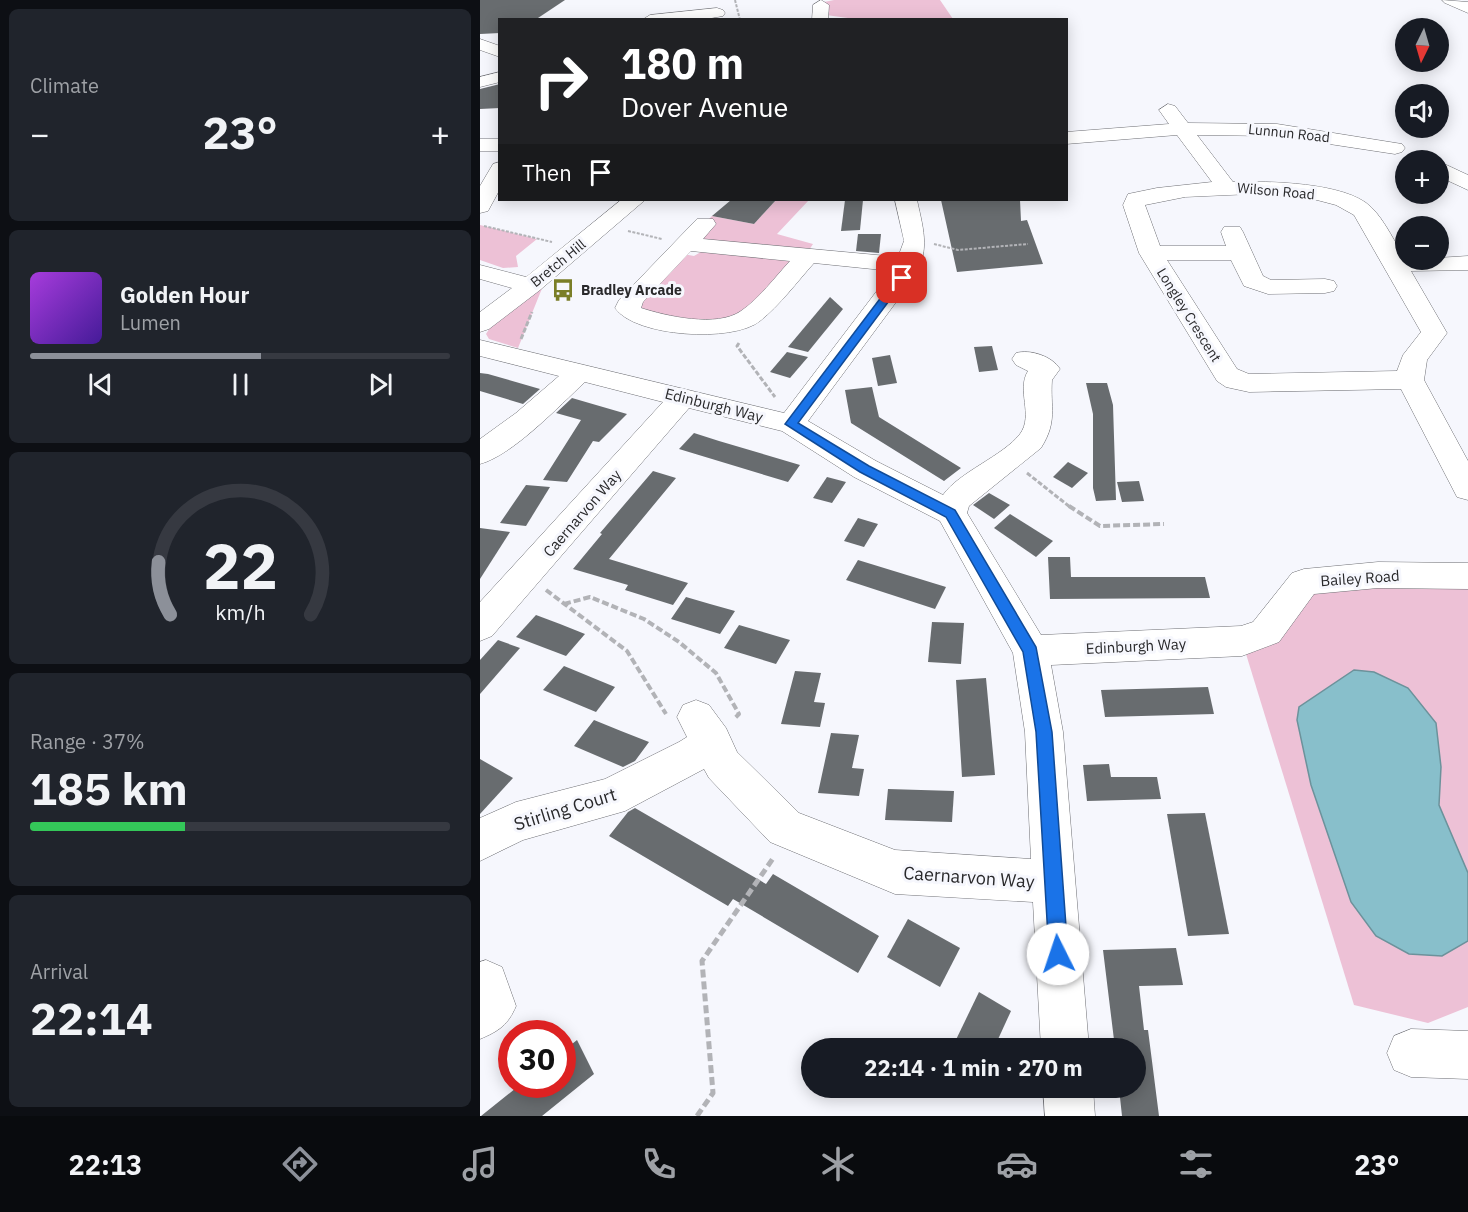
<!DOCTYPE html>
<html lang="en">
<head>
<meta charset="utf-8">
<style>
  :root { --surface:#171b24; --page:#20242c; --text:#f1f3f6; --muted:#9ea1a6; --line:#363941; --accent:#8c9099 }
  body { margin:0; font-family:"IBM Plex Sans",sans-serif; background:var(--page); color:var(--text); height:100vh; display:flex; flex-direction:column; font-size:22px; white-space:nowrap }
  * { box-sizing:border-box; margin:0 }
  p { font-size:20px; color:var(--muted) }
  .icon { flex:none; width:33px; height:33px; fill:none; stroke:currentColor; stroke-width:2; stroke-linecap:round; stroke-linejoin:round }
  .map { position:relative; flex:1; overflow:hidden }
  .details { display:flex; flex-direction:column; gap:9px; padding:9px; background:#0d0f14; width:480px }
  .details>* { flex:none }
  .guide { position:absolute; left:18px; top:18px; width:570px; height:183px; border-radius:0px; box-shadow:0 3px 15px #0003; background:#202124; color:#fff; overflow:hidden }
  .needle { width:39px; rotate:185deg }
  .tools { position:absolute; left:915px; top:18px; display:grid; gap:12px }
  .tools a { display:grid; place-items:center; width:54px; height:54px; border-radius:50%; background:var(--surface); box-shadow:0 3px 15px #0003; font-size:30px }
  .speed { position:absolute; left:18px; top:1020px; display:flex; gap:12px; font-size:30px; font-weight:700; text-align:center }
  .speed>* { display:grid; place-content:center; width:78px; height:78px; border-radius:50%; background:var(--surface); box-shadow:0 3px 15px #0003; line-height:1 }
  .speed .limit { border:9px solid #d22; background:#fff; color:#111 }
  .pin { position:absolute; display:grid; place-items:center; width:51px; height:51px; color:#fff; margin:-26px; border-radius:12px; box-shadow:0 3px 9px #0006 }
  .me { position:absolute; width:66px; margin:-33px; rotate:356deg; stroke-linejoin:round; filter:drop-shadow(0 0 4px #0008) }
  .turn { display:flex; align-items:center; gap:21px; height:126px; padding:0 24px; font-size:27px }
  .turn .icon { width:78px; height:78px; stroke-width:2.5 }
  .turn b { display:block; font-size:42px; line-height:51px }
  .then { display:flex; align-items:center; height:57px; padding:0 24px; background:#0003; gap:12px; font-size:22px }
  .big { font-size:45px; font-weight:800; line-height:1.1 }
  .details .tile { flex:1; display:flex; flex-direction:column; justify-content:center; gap:9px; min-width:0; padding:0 21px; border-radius:9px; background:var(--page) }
  .details .dial { align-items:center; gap:0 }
  .dial svg { height:156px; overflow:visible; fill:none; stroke:var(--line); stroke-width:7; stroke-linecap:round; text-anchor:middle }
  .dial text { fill:var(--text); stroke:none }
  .song { display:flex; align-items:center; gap:18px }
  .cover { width:72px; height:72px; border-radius:9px; background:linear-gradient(135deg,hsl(280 70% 55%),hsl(260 70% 35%)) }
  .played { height:6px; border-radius:3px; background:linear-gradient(90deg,var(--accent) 55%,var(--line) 55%) }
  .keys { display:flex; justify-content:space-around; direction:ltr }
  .heat { display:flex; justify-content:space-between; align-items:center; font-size:33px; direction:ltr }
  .charge { height:9px; border-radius:4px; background:linear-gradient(90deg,#34c759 37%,var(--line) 0) }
  .trip { position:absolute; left:321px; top:1038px; width:345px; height:60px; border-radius:30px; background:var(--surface); box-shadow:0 3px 15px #0003; font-weight:800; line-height:60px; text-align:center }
  .dock { display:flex; height:96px; justify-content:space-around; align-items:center; background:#090b0e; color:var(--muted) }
  .dock .icon { width:42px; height:42px }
  .dock .selected { color:var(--accent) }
  .dock b { font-size:27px; color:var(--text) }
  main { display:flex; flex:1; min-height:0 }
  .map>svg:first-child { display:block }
  .green { fill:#edc1d6 }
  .water { fill:#88bfcb; stroke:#6c929b; stroke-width:1.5 }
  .building { fill:#686c6f }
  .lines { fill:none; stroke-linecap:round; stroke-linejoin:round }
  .minor-casing { stroke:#6e6f74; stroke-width:1 }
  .path-far3 { stroke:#b2b3b7; stroke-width:2; stroke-dasharray:3 1.5; stroke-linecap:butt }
  .path-far2 { stroke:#b2b3b7; stroke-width:3; stroke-dasharray:5 2; stroke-linecap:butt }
  .path-far1 { stroke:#b2b3b7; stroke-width:4; stroke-dasharray:7 3; stroke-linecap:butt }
  .path { stroke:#b2b3b7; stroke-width:5; stroke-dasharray:8 4; stroke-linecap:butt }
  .minor { fill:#fff; fill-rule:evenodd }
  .route { fill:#1a73e8; stroke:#114b97; stroke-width:1.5 }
  .labels { text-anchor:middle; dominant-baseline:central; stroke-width:6; stroke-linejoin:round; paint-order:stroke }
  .far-street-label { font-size:14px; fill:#29292b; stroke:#f6f7fd }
  .far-poi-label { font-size:14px; font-weight:bold; fill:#29292b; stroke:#f6f7fd; text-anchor:start }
  .street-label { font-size:15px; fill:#29292b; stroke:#f6f7fd }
  .near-street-label { font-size:18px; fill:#29292b; stroke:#f6f7fd }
</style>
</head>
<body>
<main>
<section class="details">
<div class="tile"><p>Climate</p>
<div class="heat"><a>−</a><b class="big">23°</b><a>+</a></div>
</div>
<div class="tile">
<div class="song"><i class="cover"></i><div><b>Golden Hour</b><p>Lumen</p></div></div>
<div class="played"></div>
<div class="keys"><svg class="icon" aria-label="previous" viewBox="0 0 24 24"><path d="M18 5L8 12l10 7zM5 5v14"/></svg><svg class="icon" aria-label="pause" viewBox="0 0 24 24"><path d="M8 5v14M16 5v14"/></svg><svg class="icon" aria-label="next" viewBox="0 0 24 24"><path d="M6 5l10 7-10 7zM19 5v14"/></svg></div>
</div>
<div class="tile dial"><svg viewBox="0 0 100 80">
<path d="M14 69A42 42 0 1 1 86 69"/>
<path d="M14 69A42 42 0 0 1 8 42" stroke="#8c9099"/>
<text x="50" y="56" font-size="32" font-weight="700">22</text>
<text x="50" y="72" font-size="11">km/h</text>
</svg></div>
<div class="tile"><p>Range · 37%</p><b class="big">185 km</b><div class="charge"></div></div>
<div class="tile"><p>Arrival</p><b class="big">22:14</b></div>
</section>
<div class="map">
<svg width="988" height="1116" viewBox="0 0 988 1116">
  <rect width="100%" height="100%" fill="#f6f7fd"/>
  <g class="green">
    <path d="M354,0h106l13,19h-98l-29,-4 -2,-13z"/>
    <path d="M296,200h33l-32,34 36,10 -6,9 -110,-12 10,-20 5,-5 42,8z"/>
    <path d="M0,225l57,14 -21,17 2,11 -15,1 -23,-8z"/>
    <path d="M226,249l95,9 -61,58 -49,6 -47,-11 -6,-9 45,-48 11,2z"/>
    <path d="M65,281l-27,67 -29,-9 -3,-5 5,-8z"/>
    <path d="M988,577v430l-40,16 -74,-18 -112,-364 62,-59z"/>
  </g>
  <path class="water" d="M874,670l20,2 34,16 28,35 5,44 -2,38 29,68v68l-26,15 -33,-2 -33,-18 -25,-34 -40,-117 -14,-65 2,-13z"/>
  <g class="building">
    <path d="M0,0h85l-30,20h-35v13l-20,1z"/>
    <path d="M20,84v24l-20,1v-20z"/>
    <path d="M251,200h45l-22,24 -42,-8z"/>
    <path d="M365,200h18l-3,30 -19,1z"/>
    <path d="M461,200h79l1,21 6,-1 16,44 -86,8z"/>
    <path d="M378,234h23l-2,19 -23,-2z"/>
    <path d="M350,297l13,12 -35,43 -20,-5z"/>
    <path d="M512,346l6,24 -19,2 -5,-25z"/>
    <path d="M307,352l21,5 -18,21 -20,-6z"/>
    <path d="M410,355l7,28 -19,3 -6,-28z"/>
    <path d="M0,373l8,1 52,15 -17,15 -43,-13z"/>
    <path d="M606,383h21l6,22 3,95 -20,1 -3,-13v-74z"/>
    <path d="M392,387l7,30 82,51 -17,13 -93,-58 -6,-33z"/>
    <path d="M92,398l55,16 -28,28 -6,-1 -26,41 -24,-2 38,-60 -25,-7z"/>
    <path d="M214,433l25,8 81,24 -12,17 -109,-33z"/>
    <path d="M588,462l20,11 -16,15 -19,-11z"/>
    <path d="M173,471l23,7 -67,81 79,24 -15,22 -48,-15 3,-5 -55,-16 29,-35 -2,-1z"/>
    <path d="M347,477l19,5 -14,21 -19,-5z"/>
    <path d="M659,481l5,20 -22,1 -5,-20z"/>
    <path d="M46,485l24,2 -24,39 -26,-3z"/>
    <path d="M509,493l21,12 -16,14 -21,-14z"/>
    <path d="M530,514l43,27 -17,16 -42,-29z"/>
    <path d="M378,518l20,6 -14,23 -20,-6z"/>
    <path d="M0,528l30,4 -30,47z"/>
    <path d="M568,557h22l1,20h134l5,21 -160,1z"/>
    <path d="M378,560l88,27 -11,22 -89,-29z"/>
    <path d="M206,597l24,7 25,7 -15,23 -49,-15z"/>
    <path d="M56,615l24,9 25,10 -19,22 -50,-19z"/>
    <path d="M452,622l32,1 -3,41 -33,-2z"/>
    <path d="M259,625l51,15 -14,24 -52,-16z"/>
    <path d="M18,640l22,8 -40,46v-34z"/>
    <path d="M84,666l51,21 -19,25 -53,-22z"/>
    <path d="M315,671l26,2 -7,29 11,1 -5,24 -39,-3z"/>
    <path d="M506,678l9,97 -33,2 -6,-97z"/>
    <path d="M728,687l6,27 -109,3 -4,-27z"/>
    <path d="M114,720l27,11 28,11 -14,19 -12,6 -49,-21z"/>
    <path d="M351,733l28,2 -7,33 12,1 -5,27 -41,-3z"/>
    <path d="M0,759l33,19 -33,36z"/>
    <path d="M629,764l2,13h46l4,22 -74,2 -4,-36z"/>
    <path d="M408,789l66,2 -2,31 -67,-2z"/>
    <path d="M155,808l131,76 7,-10 106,62 -21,37 -125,-74 -5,7 -119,-70 19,-24z"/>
    <path d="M725,813l24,121 -41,2 -21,-122z"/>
    <path d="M428,919l52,29 -20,39 -53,-30z"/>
    <path d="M696,948l7,37 -44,1 5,44h4l11,86h-37l-3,-28h17v-40h-21l-12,-98z"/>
    <path d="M499,992l32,19 -17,37h-42z"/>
    <path d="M97,1040l17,34 -52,42h-61l40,-32h41v-32z"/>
  </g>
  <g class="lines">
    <g class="minor-casing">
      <g id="minor">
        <path d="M341,0l8,5 -1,15h-16l1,-15z"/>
        <path d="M962,0l26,2v11l-23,-10z"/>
        <path d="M237,8l6,2 2,3 -2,3 -23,4h-58l8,-5z"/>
        <path d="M0,39l20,7v11l-20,-7z"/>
        <path d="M20,72v10l-20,5v-10z"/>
        <path d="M688,104l7,2 13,17 89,1 125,20 3,4 -3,4 -7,2 -118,-18 -80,-1 36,47c34,-1 113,0 138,25 14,13 26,40 35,53l62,-4v14l-57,1 36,62 -20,27 -3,20 44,81v39l-11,-3 -56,-108 -152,3 -23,-5 -9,-6 -78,-128 -16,-48 5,-11 29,-6 55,-6 -35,-47 -111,9v-12l103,-8 -10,-14zM772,194l65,6 19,5 18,10 67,117 -18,23 -6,16 -148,3 -12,-5 -70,-109h64l13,26 24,8 57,-1 9,-2 3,-5 -3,-5 -9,-2 -54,1 -8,-4 -20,-44 -3,-5h-16l-3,5 5,14h-66l-15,-41 40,-8z"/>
        <rect x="0" y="139" width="20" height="12"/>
        <path d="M958,161l30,14v15l-30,-14z"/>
        <path d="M20,162v27l-12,22 -8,2v-27l13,-22z"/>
        <path d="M141,200h24l-105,90 -51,39 -9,3v-20l32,-24 -32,-9v-14l46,12z"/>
        <path d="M415,200h22c7,32 14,53 -6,82l-103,139 68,40 67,34c16,-23 60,-39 77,-61 14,-19 -4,-44 8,-63l-12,-6 -4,-6 4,-6c14,-4 36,3 44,16l-8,11c-2,28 6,41 -11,68l-72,58 -2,7 74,122 200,-9 12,-4 39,-49 12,-4 74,-7 90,1v26l-90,-1 -64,6 -35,48 -37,14 -191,9 12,67 26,316h-48l-8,-146 -138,-8 -125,-52 -61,-64 -5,-9 -79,42 -102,29 -43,21v-43l36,-16 89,-23 74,-37 8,-5 -10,-20 6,-12 13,-5 13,5 17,23 11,24 62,61 96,37 136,9 -6,-127 -12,-79 -73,-132 -86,-44 -72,-46 -93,-23 -197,228 -12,5v-39l183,-200 -78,-20c-26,24 -72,73 -105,82v-25l36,-26 43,-37 -79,-20v-16l304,73 108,-142 -78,-8c-17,19 -34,42 -54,58 -27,22 -125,16 -145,-13l4,-8 78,-81h16l3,5 -13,15 195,18 6,-16zM211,251l99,10c-15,16 -31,38 -49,50 -24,17 -75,5 -100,-3l2,-6z"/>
        <path d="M6,960l16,7 14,39c-8,19 -17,25 -36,33v-77z"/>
        <path d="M931,1029l57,2v48l-57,-2 -17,-7 -7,-17 7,-17z"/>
        <path d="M563,1088h50l2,28h-50z"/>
      </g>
    </g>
    <g class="path-far3">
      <path d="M255,0l5,20"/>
      <path d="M4,226l68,16"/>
      <path d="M148,231l34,8"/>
      <path d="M454,244l24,6 70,-6"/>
    </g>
    <g class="path-far2">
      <path d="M41,339l11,-27"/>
      <path d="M259,343l-2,3 38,51"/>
      <path d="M547,473l43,34"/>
    </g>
    <g class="path-far1">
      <path d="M589,506l31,20 64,-2"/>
      <path d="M66,590l81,61 39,63"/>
      <path d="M84,604l26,-7 54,22 35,23 37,31 23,41 -5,5"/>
    </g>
    <path class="path" d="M217,1116l16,-23 -11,-132 72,-104"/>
    <use href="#minor" class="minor"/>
  </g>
  <path class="route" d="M418,275l8,3 -108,145 71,43 86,44 81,137 16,85 16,222 -3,6 -7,3 -7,-3 -2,-6 -13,-222 -13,-80 -77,-135 -86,-45 -75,-48z"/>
  <defs>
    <g id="bus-bare" transform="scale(1.8)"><path d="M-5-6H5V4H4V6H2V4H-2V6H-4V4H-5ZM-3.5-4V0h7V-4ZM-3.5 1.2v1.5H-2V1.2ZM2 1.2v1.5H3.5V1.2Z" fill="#7a7e27" stroke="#f6f7fd" stroke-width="2.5" paint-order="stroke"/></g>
  </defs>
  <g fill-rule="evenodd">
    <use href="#bus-bare" x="83" y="290"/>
  </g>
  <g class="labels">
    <g class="far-street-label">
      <text transform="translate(809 133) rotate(6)">Lunnun Road</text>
      <text transform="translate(796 191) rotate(5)">Wilson Road</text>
      <text transform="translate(78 263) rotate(-39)">Bretch Hill</text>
      <text transform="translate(709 315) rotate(58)">Longley Crescent</text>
    </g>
    <g class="far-poi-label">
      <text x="101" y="290">Bradley Arcade</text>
    </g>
    <g class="street-label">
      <text transform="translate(234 405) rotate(14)">Edinburgh Way</text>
      <text transform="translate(102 513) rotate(-49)">Caernarvon Way</text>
      <text transform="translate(880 578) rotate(-4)">Bailey Road</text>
      <text transform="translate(656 646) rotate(-3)">Edinburgh Way</text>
    </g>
    <g class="near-street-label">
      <text transform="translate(85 809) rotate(-17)">Stirling Court</text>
      <text transform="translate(489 877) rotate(4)">Caernarvon Way</text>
    </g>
  </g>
</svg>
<div class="tools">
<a><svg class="needle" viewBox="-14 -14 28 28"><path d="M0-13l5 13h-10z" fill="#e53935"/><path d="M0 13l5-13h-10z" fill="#9ea1a6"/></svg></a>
<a><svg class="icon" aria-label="sound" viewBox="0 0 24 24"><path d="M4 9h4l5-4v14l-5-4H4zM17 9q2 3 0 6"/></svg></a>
<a>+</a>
<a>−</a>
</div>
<div class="speed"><div class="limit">30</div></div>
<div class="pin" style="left:422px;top:278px;background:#d93025"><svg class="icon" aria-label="arrive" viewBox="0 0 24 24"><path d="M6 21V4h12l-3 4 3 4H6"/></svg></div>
<svg class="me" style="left:578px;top:954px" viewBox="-20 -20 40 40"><circle r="19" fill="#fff"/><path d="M0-13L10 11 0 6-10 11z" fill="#1a73e8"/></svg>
<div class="trip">22:14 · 1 min · 270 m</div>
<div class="guide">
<div class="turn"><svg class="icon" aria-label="right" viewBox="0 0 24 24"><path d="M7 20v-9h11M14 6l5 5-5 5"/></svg><div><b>180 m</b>Dover Avenue</div></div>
<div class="then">Then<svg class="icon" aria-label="arrive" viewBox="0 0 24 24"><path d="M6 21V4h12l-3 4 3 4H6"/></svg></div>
</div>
</div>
</main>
<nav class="dock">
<b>22:13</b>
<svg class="icon selected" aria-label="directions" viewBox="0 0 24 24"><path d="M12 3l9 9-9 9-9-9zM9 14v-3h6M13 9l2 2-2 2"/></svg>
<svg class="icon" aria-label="music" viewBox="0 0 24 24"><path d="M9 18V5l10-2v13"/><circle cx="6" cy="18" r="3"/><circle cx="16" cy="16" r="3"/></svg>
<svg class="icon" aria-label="phone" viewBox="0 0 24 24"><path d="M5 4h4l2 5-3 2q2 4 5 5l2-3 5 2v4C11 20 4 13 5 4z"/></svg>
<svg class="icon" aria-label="climate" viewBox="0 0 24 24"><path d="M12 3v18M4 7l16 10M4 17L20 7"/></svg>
<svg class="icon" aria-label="car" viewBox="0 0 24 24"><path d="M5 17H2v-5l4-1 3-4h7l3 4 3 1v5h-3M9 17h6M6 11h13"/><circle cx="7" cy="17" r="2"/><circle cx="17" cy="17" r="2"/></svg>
<svg class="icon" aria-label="filters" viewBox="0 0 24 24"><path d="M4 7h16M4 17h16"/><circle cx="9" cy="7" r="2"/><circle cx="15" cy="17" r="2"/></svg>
<b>23°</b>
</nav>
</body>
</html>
